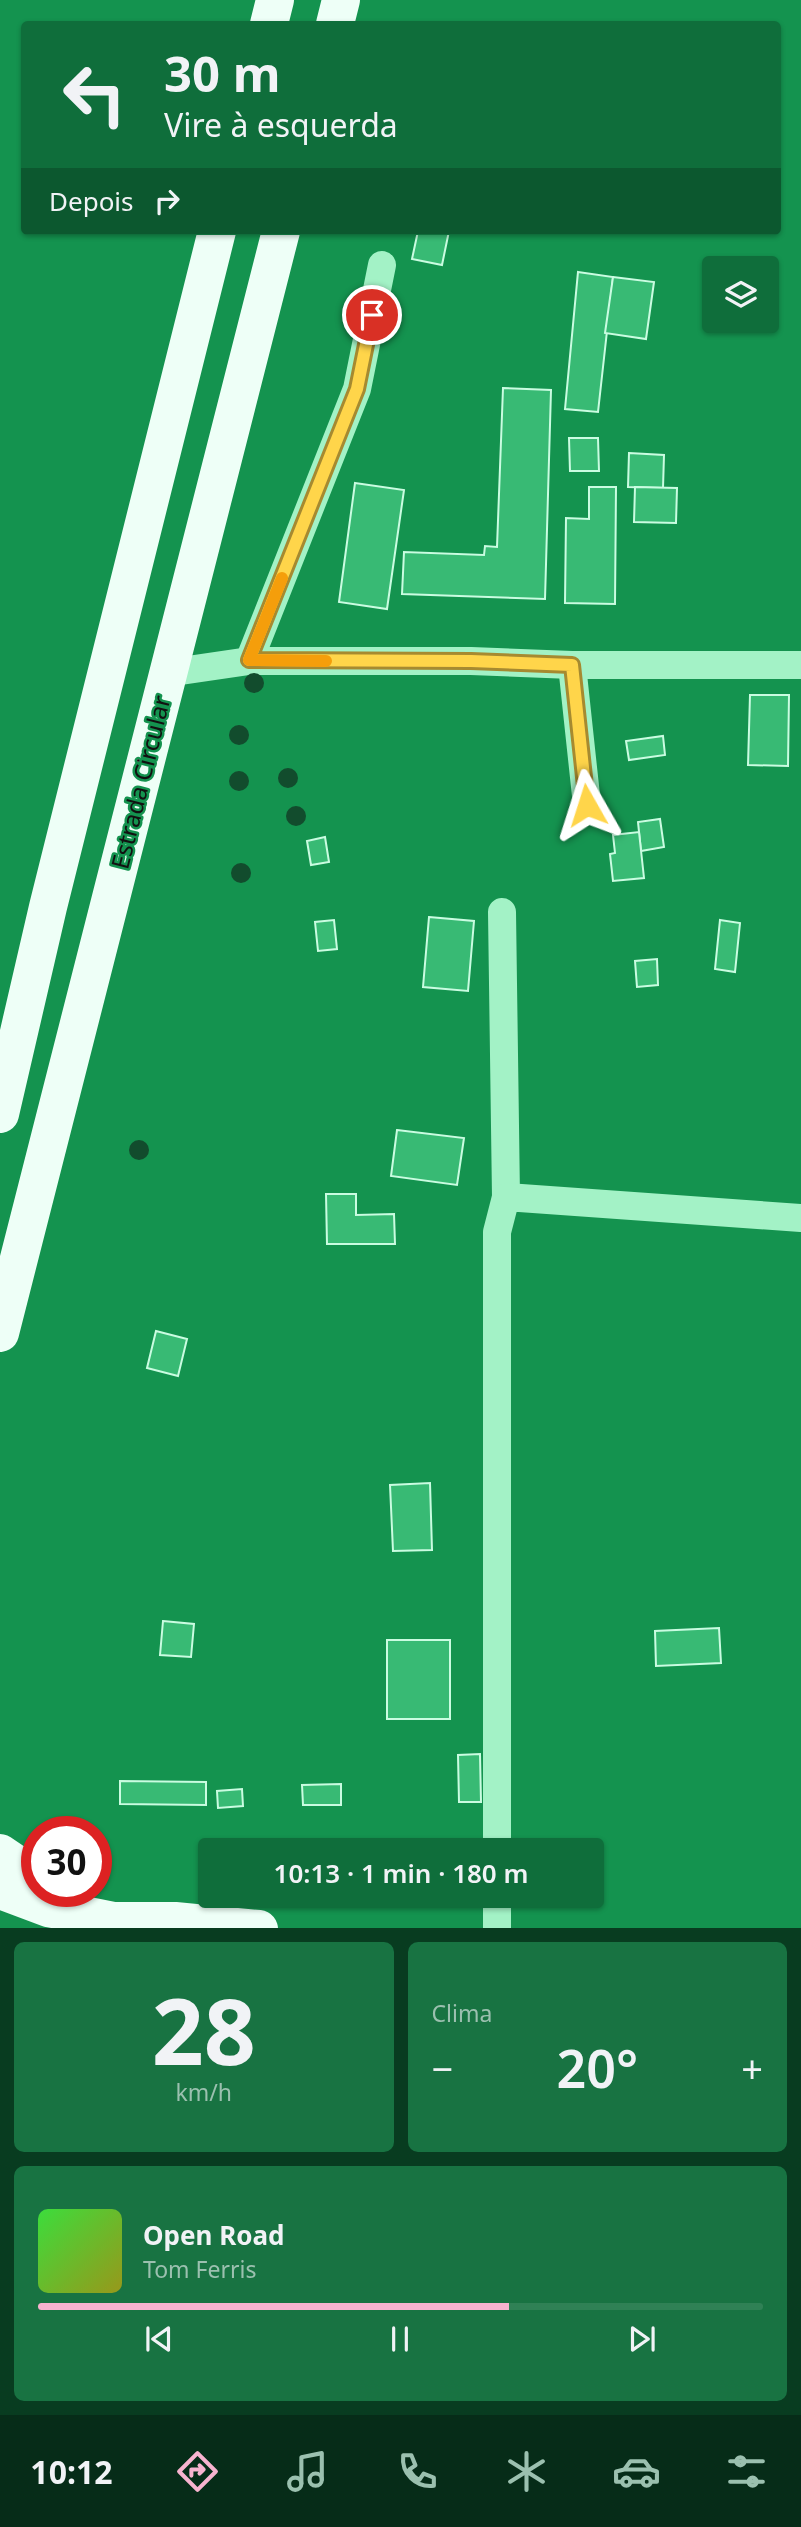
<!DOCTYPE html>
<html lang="pt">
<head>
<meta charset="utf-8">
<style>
  :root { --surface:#0f6e3b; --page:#187342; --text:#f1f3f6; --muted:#9bc0af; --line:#2f8155; --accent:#f7b3cf }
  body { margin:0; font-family:"Noto Sans",sans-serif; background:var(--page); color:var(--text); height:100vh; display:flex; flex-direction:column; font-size:26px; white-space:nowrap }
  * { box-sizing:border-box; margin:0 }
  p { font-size:23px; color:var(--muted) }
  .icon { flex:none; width:38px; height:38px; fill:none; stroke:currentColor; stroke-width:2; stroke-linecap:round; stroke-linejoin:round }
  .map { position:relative; height:1928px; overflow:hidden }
  .side { display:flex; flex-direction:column; gap:14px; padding:14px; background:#083c20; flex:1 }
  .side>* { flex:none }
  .top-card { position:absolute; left:21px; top:21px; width:760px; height:214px; border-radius:7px; box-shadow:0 2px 5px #0004; background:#0f6e3b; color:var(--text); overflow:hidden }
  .controls { position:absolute; left:702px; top:256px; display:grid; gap:14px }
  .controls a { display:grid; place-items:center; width:77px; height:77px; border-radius:7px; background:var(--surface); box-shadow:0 2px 5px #0004; font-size:35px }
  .speed { position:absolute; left:21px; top:1816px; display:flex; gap:14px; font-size:35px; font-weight:700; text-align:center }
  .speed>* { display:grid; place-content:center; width:91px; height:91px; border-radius:50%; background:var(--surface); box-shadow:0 2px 5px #0004; line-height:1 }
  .speed .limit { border:10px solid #d22; background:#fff; color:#111 }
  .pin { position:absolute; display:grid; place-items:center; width:60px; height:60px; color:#fff; margin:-30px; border:4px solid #fff; border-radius:50%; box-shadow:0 2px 7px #0007 }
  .me { position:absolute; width:77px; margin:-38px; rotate:354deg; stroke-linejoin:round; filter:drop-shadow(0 0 5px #0008) }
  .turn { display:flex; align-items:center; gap:24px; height:147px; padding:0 28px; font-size:32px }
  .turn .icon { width:91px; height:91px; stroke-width:2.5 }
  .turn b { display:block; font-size:49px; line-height:60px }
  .then { display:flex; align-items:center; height:66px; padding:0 28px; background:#0003; gap:14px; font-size:26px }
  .big { font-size:52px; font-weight:600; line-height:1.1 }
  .side .card { flex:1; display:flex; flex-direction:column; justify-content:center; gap:10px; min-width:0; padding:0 24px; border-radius:10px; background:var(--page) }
  .side .dial { align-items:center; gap:0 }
  .dial b { font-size:91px; line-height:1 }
  .song { display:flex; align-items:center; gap:21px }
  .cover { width:84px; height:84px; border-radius:10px; background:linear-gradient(135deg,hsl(120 70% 55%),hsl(60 70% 35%)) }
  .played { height:7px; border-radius:4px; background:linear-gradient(90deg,var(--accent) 65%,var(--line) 65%) }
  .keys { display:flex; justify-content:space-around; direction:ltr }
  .heat { display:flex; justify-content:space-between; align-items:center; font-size:38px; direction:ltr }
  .side .tiles { flex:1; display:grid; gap:14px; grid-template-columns:1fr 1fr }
  .card:last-child { grid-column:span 2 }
  .trip { position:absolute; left:198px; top:1838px; width:406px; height:70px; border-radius:7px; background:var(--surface); box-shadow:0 2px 5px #0004; font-weight:600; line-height:70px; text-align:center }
  .dock { display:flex; height:112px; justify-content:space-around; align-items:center; background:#062c18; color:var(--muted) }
  .dock .icon { width:49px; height:49px }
  .dock .active { color:var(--accent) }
  .dock b { font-size:32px; color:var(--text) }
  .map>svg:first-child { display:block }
  .building { fill:#38ba74; stroke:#cafce1; stroke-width:2 }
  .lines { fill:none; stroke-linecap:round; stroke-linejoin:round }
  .street { stroke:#a3f2c6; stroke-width:28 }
  .primary { stroke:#eefff7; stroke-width:38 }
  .tree { fill:#124c2d }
  .route-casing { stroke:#a68a30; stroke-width:18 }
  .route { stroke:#ffd54a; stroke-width:12 }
  .slow { stroke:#f59e0b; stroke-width:12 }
  .labels { text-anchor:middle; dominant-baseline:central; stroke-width:5; stroke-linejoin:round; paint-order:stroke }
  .street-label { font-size:24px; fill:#111; stroke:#14934f }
</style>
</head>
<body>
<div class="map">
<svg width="801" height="1929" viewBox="0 0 801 1929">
  <rect width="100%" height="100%" fill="#14934f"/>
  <g class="building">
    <path d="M418,231h31l-7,34 -30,-6z"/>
    <path d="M578,272l35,5 -15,135 -33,-3z"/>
    <path d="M613,277l41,5 -8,57 -41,-6z"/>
    <path d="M503,388l48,2 -6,209 -143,-5 2,-42 80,3 1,-9 12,1z"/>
    <path d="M569,438h29l1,33h-29z"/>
    <path d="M629,453l35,2 -1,33 -35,-1z"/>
    <path d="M355,483l49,7 -17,119 -48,-7z"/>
    <path d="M589,487h27l-1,117 -50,-1 1,-85 23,1z"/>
    <path d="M635,487l42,1 -1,35 -42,-1z"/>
    <path d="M750,695h39l-1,71 -40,-1z"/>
    <path d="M663,736l2,19 -36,5 -3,-19z"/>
    <path d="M660,819l4,28 -23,4 -3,-29z"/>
    <path d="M639,832l5,46 -31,3 -3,-27 5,-1 -2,-18z"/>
    <path d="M325,837l4,25 -18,3 -4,-24z"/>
    <path d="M429,917l45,4 -6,70 -45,-4z"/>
    <path d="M334,920l3,29 -19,2 -3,-29z"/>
    <path d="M720,920l20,3 -5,49 -20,-3z"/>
    <path d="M657,959l1,26 -21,2 -2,-26z"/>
    <path d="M397,1130l67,8 -7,47 -66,-9z"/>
    <path d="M326,1194h30v21l38,-1 1,30h-68z"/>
    <path d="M156,1331l31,8 -9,37 -31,-8z"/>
    <path d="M430,1483l2,67 -39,1 -3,-66z"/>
    <path d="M163,1621l31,3 -3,33 -31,-2z"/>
    <path d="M719,1628l2,35 -65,3 -1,-35z"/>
    <rect x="387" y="1640" width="63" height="79"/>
    <path d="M480,1754l1,48h-22l-1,-47z"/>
    <path d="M120,1781l86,1v23l-86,-1z"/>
    <path d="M341,1784v21h-38l-1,-20z"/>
    <path d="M242,1789l1,17 -25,2 -1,-17z"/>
  </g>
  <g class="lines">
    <g class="street">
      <path d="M249,661l108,-272 25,-124"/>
      <path d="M572,665l15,140"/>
      <path d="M167,673l82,-12h222l101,4h229"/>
      <path d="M502,912l4,285"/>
      <path d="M497,1850v-618l9,-35 295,21"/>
      <path d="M497,1929v-34"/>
    </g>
    <g class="primary">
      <path d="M269,24l6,-24"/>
      <path d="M335,24l6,-24"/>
      <path d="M0,1114l48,-207 169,-676"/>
      <path d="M0,1333l281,-1102"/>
      <path d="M0,1853l37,25"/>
      <path d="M0,1890l48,18 65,13h62l84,8"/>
    </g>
  </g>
  <g class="tree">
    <circle cx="254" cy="683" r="10"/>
    <circle cx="239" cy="735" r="10"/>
    <circle cx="288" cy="778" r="10"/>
    <circle cx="239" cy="781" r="10"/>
    <circle cx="296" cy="816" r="10"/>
    <circle cx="241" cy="873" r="10"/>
    <circle cx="139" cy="1150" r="10"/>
  </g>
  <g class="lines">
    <g class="route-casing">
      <path id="route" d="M372,315l-15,74 -108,271 222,1 101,4 15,140"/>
    </g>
    <use href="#route" class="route"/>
    <path class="slow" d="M282,578l-33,82 77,1"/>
  </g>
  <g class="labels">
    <g class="street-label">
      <text transform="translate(140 782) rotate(-76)">Estrada Circular</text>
    </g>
  </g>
</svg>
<div class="controls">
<a><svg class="icon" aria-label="layers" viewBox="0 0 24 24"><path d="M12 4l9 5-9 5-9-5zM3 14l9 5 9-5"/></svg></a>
</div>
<div class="speed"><div class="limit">30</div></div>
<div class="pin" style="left:372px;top:315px;background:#d93025"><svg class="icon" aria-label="arrive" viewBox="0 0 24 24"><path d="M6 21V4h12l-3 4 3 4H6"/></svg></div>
<svg class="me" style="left:587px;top:805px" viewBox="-20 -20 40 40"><path d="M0-17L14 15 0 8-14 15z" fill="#ffd54a" stroke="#fff" stroke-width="4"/></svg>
<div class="trip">10:13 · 1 min · 180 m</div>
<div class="top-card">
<div class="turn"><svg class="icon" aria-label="left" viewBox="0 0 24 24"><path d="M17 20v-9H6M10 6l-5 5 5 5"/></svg><div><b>30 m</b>Vire à esquerda</div></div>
<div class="then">Depois<svg class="icon" aria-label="right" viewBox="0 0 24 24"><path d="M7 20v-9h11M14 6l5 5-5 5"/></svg></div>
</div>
</div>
<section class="side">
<div class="tiles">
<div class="card dial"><b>28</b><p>km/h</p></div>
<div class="card"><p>Clima</p>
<div class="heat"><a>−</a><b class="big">20°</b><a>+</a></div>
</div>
<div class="card">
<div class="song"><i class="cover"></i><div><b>Open Road</b><p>Tom Ferris</p></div></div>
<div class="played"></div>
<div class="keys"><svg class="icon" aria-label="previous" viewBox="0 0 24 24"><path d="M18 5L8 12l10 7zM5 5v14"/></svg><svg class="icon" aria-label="pause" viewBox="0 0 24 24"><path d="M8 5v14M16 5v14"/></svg><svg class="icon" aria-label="next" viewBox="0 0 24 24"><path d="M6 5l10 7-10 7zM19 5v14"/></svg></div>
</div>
</div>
</section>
<nav class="dock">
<b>10:12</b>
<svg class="icon active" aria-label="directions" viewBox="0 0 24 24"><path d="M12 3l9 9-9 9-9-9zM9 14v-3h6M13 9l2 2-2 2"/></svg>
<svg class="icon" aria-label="music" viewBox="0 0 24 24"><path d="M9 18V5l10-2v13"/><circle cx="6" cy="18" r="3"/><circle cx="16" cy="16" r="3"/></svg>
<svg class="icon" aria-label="phone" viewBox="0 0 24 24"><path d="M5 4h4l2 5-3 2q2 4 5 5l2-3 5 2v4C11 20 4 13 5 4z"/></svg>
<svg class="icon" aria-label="climate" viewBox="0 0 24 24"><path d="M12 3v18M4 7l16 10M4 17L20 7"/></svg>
<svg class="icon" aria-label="car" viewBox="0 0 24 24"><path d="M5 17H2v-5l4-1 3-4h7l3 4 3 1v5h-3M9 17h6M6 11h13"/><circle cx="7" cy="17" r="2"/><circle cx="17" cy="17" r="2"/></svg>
<svg class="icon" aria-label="filters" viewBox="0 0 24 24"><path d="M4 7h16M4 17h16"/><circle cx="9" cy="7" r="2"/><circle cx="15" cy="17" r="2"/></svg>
</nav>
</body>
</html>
